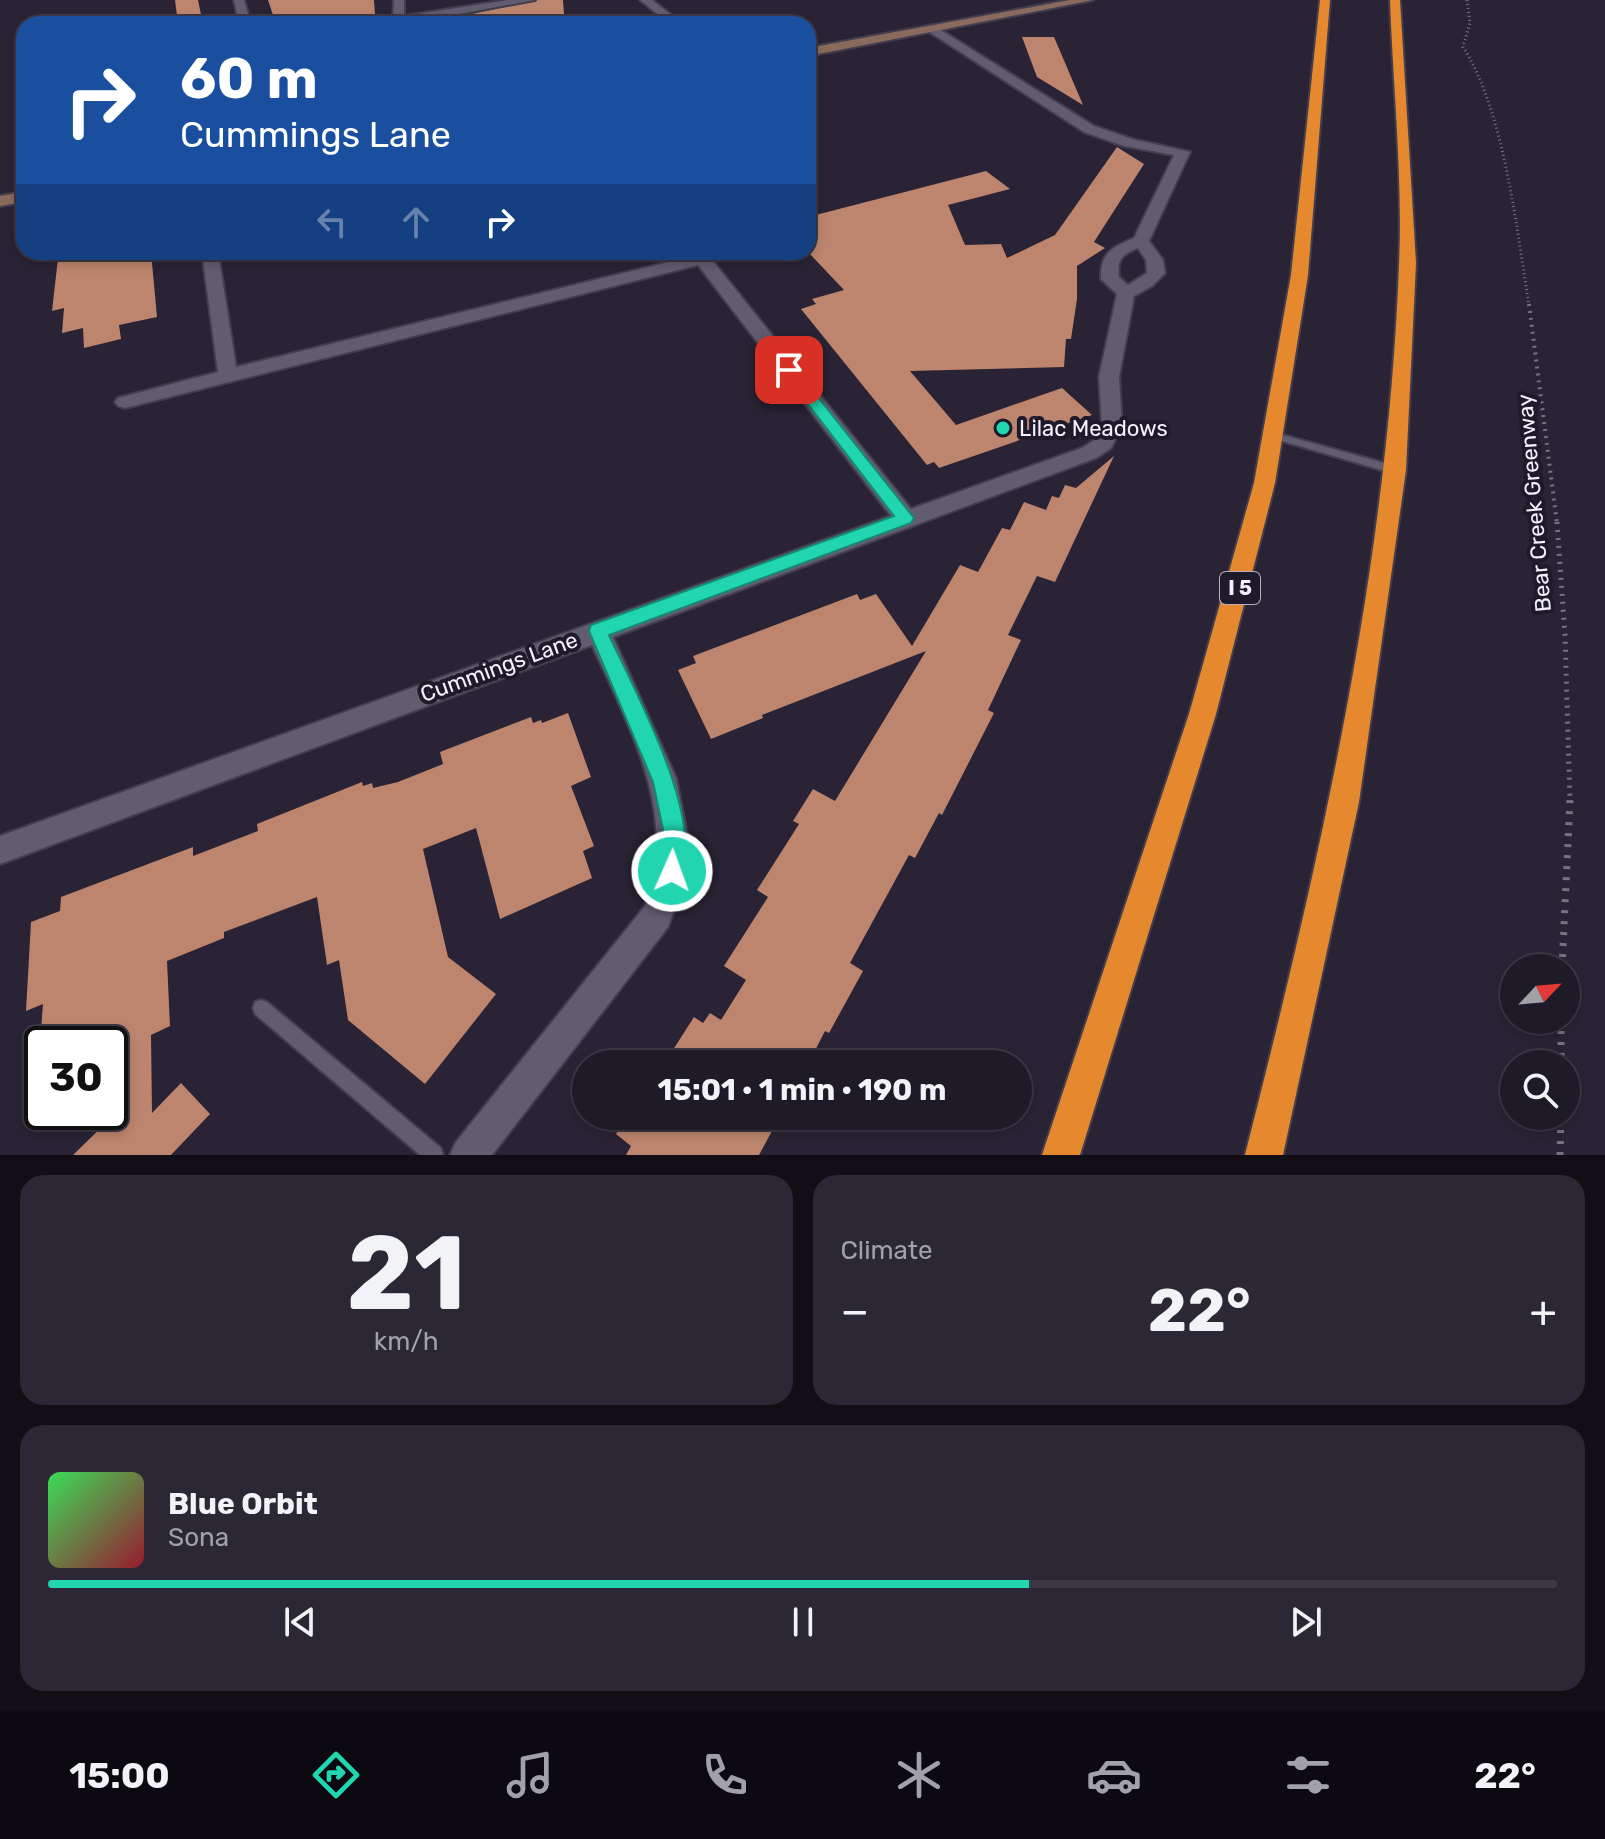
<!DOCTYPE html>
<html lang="en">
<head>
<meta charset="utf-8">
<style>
  :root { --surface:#1f1a28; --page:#2c2734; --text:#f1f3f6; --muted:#a1a1a8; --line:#3c3845; --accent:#20d5b0 }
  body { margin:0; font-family:Rubik,sans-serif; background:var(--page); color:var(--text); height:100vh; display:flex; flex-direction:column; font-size:30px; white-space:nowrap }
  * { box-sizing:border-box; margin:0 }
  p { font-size:26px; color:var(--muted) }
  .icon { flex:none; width:44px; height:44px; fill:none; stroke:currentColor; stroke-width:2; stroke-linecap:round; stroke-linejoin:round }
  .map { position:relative; height:1155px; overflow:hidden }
  .sheet { display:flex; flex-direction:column; gap:20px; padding:20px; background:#110e16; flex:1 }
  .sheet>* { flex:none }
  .hud { position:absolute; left:16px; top:16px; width:800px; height:244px; border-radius:24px; box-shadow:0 4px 12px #0003,0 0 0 2px var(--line); background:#1a4fa0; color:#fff; overflow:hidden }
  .needle { width:52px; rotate:64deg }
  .fabs { position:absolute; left:1500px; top:954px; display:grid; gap:16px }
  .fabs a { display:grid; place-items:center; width:80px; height:80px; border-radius:50%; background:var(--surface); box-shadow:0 4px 12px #0003,0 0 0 2px var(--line); font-size:40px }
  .speed { position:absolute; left:24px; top:1026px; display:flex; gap:16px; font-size:40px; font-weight:700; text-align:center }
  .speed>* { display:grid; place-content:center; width:104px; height:104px; border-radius:50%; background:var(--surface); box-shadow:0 4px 12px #0003,0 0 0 2px var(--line); line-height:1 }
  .speed .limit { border:4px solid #111; border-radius:12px; background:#fff; color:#111 }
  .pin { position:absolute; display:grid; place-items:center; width:68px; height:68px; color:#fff; margin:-34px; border-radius:16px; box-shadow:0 4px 12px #0006 }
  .me { position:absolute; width:88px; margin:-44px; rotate:2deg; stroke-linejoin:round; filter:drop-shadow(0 0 6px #0008) }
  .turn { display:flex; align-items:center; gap:28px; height:168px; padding:0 32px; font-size:36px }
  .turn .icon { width:104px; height:104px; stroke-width:2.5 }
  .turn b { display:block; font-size:56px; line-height:68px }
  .lanes { display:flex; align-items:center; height:76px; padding:0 32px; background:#0003; justify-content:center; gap:40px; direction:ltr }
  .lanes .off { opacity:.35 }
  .big { font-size:60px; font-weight:700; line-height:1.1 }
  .sheet .tile { flex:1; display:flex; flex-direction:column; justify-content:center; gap:12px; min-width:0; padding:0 28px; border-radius:24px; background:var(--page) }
  .sheet .dial { align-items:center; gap:0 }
  .dial b { font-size:104px; line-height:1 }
  .song { display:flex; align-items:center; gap:24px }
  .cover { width:96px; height:96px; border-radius:12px; background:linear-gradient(135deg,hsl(130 70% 55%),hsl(350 70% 35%)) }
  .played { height:8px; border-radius:4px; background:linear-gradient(90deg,var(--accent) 65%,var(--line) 65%) }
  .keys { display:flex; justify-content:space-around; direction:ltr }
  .heat { display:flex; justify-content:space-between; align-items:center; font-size:44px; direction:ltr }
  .sheet .tiles { flex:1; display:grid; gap:20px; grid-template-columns:1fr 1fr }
  .tile:last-child { grid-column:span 2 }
  .trip { position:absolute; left:572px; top:1050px; width:460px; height:80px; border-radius:40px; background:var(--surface); box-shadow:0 4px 12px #0003,0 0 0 2px var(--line); font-weight:700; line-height:80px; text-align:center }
  .menu { display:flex; height:128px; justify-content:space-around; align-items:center; background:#0c0a10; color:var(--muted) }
  .menu .icon { width:56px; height:56px }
  .menu .active { color:var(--accent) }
  .menu b { font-size:36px; color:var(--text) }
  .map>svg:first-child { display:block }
  .building { fill:#bd856d }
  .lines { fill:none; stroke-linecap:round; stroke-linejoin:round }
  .service-casing { stroke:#433e4e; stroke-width:4 }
  .minor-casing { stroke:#433e4e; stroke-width:4 }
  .secondary-casing { stroke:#433e4e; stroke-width:4 }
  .motorway-casing { stroke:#433e4e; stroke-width:4 }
  .path-far3 { stroke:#777282; stroke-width:3; stroke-dasharray:1 3; stroke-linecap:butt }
  .path-far2 { stroke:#777282; stroke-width:4; stroke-dasharray:2 5; stroke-linecap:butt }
  .path-far1 { stroke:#777282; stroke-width:5; stroke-dasharray:2 6; stroke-linecap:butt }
  .path { stroke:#777282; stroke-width:7; stroke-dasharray:3 8; stroke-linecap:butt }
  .service { fill:#625c70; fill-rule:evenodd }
  .minor { fill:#625c70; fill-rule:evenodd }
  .secondary { fill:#8a6a5c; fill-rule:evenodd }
  .motorway { fill:#e6892e; fill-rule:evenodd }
  .route { fill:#20d5b0; stroke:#158a72; stroke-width:2 }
  .poi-dot { fill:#20d5b0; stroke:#1f1a2b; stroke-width:3 }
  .labels { text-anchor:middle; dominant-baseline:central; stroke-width:8; stroke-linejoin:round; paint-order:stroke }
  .shield { fill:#1f1a2b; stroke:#b4b0be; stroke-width:2 }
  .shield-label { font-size:20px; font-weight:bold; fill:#f4f1fd }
  .poi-label { font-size:22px; fill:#f4f1fd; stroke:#1f1a2b; text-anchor:start }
  .street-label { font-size:22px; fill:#f4f1fd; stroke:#1f1a2b }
</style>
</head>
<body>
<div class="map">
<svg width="1605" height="1155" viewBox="0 0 1605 1155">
  <rect width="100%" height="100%" fill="#292335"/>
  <g class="building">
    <path d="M175,0h23l5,24h-25z"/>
    <path d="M268,0h106l1,14 -63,10h-36z"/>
    <path d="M538,0h25l1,14 -63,10h-28l-6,-9z"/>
    <path d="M1022,37h32l29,68 -46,-28z"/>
    <path d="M1117,147l27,17 -50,78 11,6 -28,18v33l-6,40h-5l-2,28 -154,4 46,54 106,-37 30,27 -153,53 -5,-6 -7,3 -126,-156 15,-5 -4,-5 32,-9 -36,-38v-35l178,-46 24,18 -62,16 17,40 36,-1 6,14 48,-23z"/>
    <path d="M85,252h66l6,65 -38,8 2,14 -37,9 -1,-20 -21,5 2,-25 -12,3 6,-53z"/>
    <path d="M1114,456l-59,126 -18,-6 -29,59 13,5 -33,70 6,3 -52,102 -3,-2 -24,45 -6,-3 -59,108 13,8 -34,62 -4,-2 -17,33h-144l30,-47 9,6 7,-10 11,7 25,-40 -22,-14 44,-69 -11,-7 42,-66 -6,-3 20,-32 22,12 91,-150 -164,64 1,3 -52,21 -33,-69 18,-7 -3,-7 164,-62 3,6 16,-6 36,52 48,-81 18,7 24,-44 8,2 14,-28 22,8 6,-14 7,2 6,-13 11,3z"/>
    <path d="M568,713l23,64 -20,9 23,60 -11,5 9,27 -92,41 -24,-91 -53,21 25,108 48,37 -71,90 -77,-64 -9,-60 -12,5 -10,-68 -93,35v6l-57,23 3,65 -19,9 1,78 29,-30 29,31 -39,41h-98l37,-36v-75h-70l3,-40 -17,7 5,-89 29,-11 1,-14 132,-50v9l65,-25 -1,-7 105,-42 1,4 9,-3 1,5 25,-6 45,-18 -3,-12 91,-35 2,6 8,-3 1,3z"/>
    <path d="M627,1116h153l-21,39h-133l5,-9 -15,-12z"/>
  </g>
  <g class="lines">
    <g class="service-casing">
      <g id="service">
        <path d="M1272,432l127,35 1,3 -5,4 -127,-37 -1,-2 1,-2z"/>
        <path d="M261,1000l6,2 174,146 2,7h-23l-165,-141 -2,-6 2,-6z"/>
      </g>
    </g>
    <g class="minor-casing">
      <g id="minor">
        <path d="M234,0h10l7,24h-12z"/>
        <path d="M394,0h10v16l104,-16h27l-131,24h-36l25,-6z"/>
        <path d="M640,0h12l31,24h-13z"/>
        <path d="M928,27h8l158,99 38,13 58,13 -41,89 14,19 2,13 -13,13 -18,10 -15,81 3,49 -11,22 -15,10 -483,179 63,141 12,61 -2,36 -18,52 -176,228h-42l6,-13 189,-236c35,-91 -16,-179 -53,-261l-592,219v-28l891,-320 -193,-251 -573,143 -7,-2 -3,-4 3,-4 100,-26 -16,-120h16l18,115 466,-113 6,1 203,254 171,-61 14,-9 6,-13 -3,-49 18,-83 -16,-15c-1,-26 11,-32 33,-41l40,-83 -50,-9 -40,-14 -156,-101zM1138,248l8,12 1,13 -19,12 -9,-8c-2,-18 2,-22 19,-29z"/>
      </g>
    </g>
    <g class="secondary-casing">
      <g id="secondary">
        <path d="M1070,0h23l-285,56v-8z"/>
        <path d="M24,192v10l-24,4v-10z"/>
      </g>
    </g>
    <g class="motorway-casing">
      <g id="motorway">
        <path d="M1320,0h10l-22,275 -33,208 -59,231 -136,441h-38l147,-441 65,-231 37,-208z"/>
        <path d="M1390,0h10l16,263 -10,207 -47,332 -76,353h-38c74,-290 143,-590 154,-890 4,-86 -6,-178 -9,-265z"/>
      </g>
    </g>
    <path class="path-far3" d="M1467,0l3,23 -7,24c41,63 54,183 66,259"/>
    <path class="path-far2" d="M1529,304l28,220"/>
    <path class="path-far1" d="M1557,522l8,113 5,167"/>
    <g class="path">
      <path d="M1562,968l8,-168"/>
      <path d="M1561,1020v44"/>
      <path d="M1560,1155l1,-39"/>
    </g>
    <use href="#service" class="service"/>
    <use href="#minor" class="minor"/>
    <use href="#secondary" class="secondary"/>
    <use href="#motorway" class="motorway"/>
  </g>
  <path class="route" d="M789,366l5,1 120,151 -3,5 -302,112c26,57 97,184 71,244l-8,3 -8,-3 -3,-8 2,-42 -10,-47 -64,-151 2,-6 303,-109 -110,-143v-6z"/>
  <circle class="poi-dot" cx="1003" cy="428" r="8"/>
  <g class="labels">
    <rect class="shield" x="1220" y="572" width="40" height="32" rx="6"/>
    <g class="shield-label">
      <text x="1240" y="588">I 5</text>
    </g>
    <g class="poi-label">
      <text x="1019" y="428">Lilac Meadows</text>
    </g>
    <g class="street-label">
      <text transform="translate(1534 503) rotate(-95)">Bear Creek Greenway</text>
      <text transform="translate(499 667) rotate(-20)">Cummings Lane</text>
    </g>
  </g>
</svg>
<div class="fabs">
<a><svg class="needle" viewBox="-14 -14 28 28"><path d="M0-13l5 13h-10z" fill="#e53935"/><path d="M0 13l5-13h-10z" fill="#a1a1a8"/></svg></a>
<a><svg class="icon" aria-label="search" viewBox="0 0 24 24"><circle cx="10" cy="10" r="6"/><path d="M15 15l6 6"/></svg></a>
</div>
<div class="speed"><div class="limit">30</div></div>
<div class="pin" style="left:789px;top:370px;background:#d93025"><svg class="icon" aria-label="arrive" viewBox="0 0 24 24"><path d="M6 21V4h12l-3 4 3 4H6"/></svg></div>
<svg class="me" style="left:672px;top:871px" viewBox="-20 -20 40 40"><circle r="17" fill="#20d5b0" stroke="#fff" stroke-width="3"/><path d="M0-11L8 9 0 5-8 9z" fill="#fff"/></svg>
<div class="trip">15:01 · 1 min · 190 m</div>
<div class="hud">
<div class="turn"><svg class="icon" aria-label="right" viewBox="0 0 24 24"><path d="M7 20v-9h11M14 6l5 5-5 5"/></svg><div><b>60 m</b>Cummings Lane</div></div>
<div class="lanes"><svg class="icon off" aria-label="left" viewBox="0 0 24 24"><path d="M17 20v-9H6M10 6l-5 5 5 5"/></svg><svg class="icon off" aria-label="ahead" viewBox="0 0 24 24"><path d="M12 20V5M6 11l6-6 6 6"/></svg><svg class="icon" aria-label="right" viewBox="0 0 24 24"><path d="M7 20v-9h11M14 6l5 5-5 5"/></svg></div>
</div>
</div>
<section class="sheet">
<div class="tiles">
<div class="tile dial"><b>21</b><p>km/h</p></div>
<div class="tile"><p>Climate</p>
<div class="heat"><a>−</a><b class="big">22°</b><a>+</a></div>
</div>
<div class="tile">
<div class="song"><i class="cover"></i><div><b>Blue Orbit</b><p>Sona</p></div></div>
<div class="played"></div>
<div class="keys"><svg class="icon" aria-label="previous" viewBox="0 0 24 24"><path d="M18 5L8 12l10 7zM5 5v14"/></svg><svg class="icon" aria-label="pause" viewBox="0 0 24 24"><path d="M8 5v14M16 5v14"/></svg><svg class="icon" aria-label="next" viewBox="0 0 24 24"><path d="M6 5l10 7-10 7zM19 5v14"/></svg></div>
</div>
</div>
</section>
<nav class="menu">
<b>15:00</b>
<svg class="icon active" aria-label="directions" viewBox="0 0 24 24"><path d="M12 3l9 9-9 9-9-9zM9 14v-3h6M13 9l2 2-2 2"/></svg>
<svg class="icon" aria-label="music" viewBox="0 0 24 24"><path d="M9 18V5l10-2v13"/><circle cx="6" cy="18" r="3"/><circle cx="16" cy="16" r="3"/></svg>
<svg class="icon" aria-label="phone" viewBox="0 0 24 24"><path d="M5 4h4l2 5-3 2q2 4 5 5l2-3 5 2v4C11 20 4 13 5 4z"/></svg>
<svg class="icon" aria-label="climate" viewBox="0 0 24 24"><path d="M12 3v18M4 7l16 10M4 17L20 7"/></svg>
<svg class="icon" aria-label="car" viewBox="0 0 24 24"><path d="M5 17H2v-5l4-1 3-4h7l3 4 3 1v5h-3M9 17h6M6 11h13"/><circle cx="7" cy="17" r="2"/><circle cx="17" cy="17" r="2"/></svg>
<svg class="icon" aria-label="filters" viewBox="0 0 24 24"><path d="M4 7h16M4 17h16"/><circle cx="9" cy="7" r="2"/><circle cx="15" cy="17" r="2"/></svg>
<b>22°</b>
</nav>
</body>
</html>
